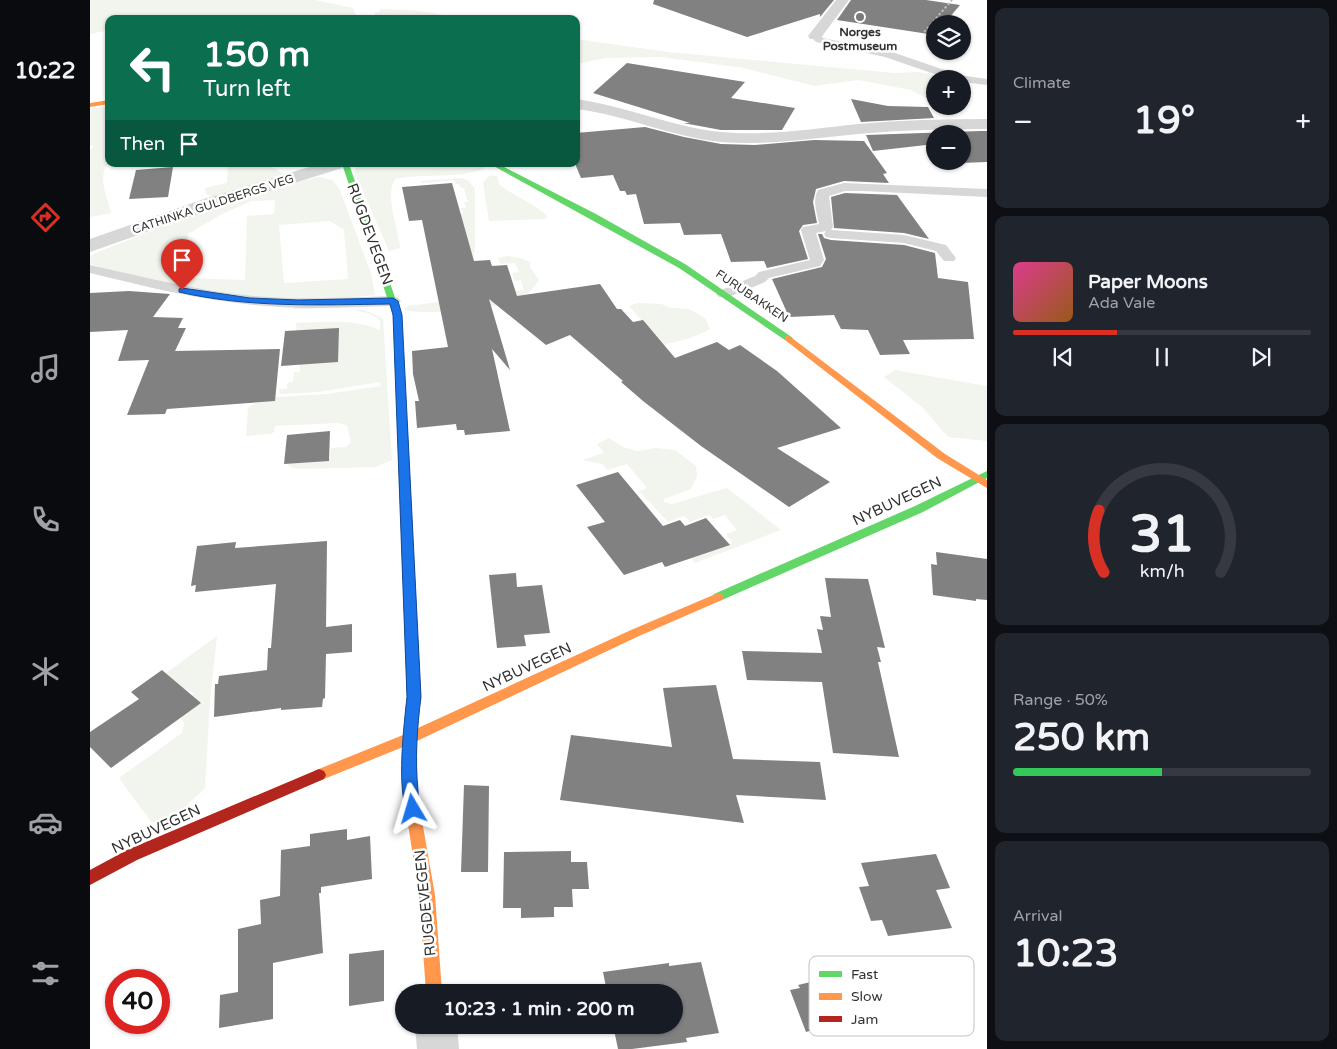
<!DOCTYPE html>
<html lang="en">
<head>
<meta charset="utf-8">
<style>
  :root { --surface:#171b24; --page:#20242c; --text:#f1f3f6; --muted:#9ea1a6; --line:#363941; --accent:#d93025 }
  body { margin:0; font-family:"Varela Round",sans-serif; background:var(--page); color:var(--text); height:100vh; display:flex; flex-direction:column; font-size:19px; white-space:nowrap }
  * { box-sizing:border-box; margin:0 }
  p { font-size:16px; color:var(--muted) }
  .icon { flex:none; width:28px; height:28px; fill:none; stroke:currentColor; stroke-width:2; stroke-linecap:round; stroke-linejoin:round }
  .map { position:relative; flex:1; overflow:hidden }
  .drawer { display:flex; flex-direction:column; gap:8px; padding:8px; background:#0d0f14; width:350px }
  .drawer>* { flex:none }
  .hud { position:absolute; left:15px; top:15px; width:475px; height:152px; border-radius:10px; box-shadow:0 1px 4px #0004; background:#0b6e4f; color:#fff; overflow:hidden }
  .fabs { position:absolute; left:836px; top:15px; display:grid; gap:10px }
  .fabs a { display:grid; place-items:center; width:45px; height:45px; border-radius:50%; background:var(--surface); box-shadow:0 1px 4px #0004; font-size:25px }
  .speed { position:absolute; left:15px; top:969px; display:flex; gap:10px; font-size:25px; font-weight:700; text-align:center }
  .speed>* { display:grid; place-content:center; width:65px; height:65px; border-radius:50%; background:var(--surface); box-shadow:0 1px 4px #0004; line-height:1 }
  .speed .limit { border:8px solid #d22; background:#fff; color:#111 }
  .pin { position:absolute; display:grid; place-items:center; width:42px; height:42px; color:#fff; margin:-51px -21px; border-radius:50% 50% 50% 0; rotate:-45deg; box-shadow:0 0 5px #0007 }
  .pin .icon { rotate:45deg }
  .me { position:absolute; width:55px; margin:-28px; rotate:353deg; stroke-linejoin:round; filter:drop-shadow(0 0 4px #0008) }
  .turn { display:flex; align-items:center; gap:18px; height:105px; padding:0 15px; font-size:22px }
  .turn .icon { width:65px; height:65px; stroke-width:2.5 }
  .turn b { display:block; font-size:35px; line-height:42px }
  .then { display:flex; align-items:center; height:48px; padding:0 15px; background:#0003; gap:10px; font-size:19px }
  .big { font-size:38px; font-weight:800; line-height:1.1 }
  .drawer .widget { flex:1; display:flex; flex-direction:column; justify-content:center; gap:8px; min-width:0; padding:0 18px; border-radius:10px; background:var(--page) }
  .drawer .dial { align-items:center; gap:0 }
  .dial svg { height:130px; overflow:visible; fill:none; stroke:var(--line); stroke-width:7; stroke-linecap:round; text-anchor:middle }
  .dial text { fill:var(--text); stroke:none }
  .song { display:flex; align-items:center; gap:15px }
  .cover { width:60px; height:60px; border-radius:8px; background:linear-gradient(135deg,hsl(330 70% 55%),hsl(30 70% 35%)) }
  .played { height:5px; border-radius:2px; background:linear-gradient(90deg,var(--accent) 35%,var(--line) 35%) }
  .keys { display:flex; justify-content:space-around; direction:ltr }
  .heat { display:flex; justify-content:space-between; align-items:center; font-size:28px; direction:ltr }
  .charge { height:8px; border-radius:4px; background:linear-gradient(90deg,#34c759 50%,var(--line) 0) }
  .trip { position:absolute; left:305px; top:984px; width:288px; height:50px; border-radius:25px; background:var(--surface); box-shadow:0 1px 4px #0004; font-weight:800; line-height:50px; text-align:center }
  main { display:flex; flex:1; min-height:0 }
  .tab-bar { display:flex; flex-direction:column; width:90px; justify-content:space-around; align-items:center; background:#090b0e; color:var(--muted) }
  .tab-bar .icon { width:35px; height:35px }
  .tab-bar .active { color:var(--accent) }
  .tab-bar b { font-size:22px; color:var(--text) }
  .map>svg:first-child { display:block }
  .green { fill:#f1f5ed; fill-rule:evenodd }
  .building { fill:#818181 }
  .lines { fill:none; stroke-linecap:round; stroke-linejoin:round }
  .lane { fill:#d7d7d7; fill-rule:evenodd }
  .street { fill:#d7d7d7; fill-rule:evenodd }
  .fast { fill:#63d668; fill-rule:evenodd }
  .slow { fill:#ff974d; fill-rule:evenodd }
  .jam { fill:#b3261e; fill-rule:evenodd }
  .rail { stroke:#bebebe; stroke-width:2; stroke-dasharray:2.5 2; stroke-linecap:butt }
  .route { fill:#1a73e8; stroke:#114b97 }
  .poi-dot { fill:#7a7a7a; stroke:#fff; stroke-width:2 }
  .labels { text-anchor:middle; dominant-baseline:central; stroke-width:5; stroke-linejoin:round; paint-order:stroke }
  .far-poi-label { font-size:12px; font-weight:bold; fill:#333; stroke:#fff }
  .far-street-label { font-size:12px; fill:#333; stroke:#fff }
  .street-label { font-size:15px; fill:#333; stroke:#fff }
  .key { fill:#fff; stroke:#c2c2c2; stroke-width:1 }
  .key-label { font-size:14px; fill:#333 }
</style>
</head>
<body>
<main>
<nav class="tab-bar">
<b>10:22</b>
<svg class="icon active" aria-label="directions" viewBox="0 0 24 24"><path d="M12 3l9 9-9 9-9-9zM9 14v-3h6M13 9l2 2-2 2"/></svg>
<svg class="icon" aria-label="music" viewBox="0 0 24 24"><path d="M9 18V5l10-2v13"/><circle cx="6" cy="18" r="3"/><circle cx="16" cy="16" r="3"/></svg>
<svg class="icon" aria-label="phone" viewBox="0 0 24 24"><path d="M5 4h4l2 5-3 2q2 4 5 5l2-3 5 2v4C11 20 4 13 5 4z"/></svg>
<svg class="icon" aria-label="climate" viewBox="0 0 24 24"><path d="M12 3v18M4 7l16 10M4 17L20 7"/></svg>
<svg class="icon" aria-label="car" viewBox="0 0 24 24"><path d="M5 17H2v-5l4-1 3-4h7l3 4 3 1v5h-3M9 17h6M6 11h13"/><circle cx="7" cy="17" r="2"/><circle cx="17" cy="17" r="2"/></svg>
<svg class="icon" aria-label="filters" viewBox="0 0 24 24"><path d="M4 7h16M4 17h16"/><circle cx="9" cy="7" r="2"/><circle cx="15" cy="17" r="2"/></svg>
</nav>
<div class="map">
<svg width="897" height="1049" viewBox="0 0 897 1049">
  <rect width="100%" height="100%" fill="#fff"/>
  <g class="green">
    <path d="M0,0h225l38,8 4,11h-248v11l-19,4z"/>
    <path d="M290,9l32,1 59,9h-96v-7h4z"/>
    <path d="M486,39l92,13 226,21 25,-1 39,7h-23v24l-24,-13 -52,-10 -45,6 -70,-18 -84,-11 -53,1 -31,6z"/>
    <path d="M19,105v58c-13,15 -1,33 2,50l-21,4v-66l4,-5 -4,-1v-36z"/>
    <path d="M138,164h38l22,12 -76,21 -6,-3 -1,-6 22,-5z"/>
    <path d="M269,164h121l4,2v3c-28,10 -60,4 -89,10 -11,19 4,48 5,69l-11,3 -35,-80z"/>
    <path d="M403,175l5,2 1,7c15,13 34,18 48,32l-2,3 -56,2 -6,-38 5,-6z"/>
    <path d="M228,177l14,3 7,8 32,85 4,22 -39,4h-73l-106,-18 -47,-11 -20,-6v-8l6,-3c72,-29 146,-58 222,-76zM185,200l-1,14 -27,2 -2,64 -61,-2 4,-44 34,-20 29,-13zM240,221l14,9 4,49 -64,4 -5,-58z"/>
    <path d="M370,178l8,2 7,9v61l-2,6 -9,6 -14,-47 13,-2 -2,-5h5l-2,-6h4l-4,-14h-3l-2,-4h-4l-1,-4 -32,3 -1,-2z"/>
    <path d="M418,256l12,2 10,4v5l9,13c-5,9 -14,17 -23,20 -19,8 -92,16 -111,10l-1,-1 4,-3 30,-4h38l35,-4 -2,-6 15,-2 -3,-10 -7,1 -2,-8 7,-1 -4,-9 -15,1 -2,-6z"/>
    <path d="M547,303l24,1 11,4 17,1 16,9 5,11c-25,13 -53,19 -81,15l28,-7 -28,-31z"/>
    <path d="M204,307l70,3 19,8 9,142 -17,7 -74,2c-8,-1 -11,-1 -16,-7l45,-3 1,-11 15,-1 5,-5 -4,-17 -9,-2 -63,3 -1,6 -3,2 -25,2 2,-28 15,-10 64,-4 54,-8 -1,-4 -62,10 -38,2 -1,-5h8v-6l6,-1 1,-10h6l-4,-49c28,-1 58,-4 84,7v-10c-17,-15 -64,-11 -86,-11z"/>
    <path d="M805,370l92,16v55l-39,-4 -26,-30 -38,-30z"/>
    <path d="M519,438l14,9 14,4 19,-3 19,2 21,16 1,10 -6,13 -27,10v3l8,2 55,-16 54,42 -86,33 -5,-6 43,-14 -7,-9 11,-4 -12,-15 -12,4 -4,-4 -19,7 -6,-6 -16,6 -29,-31 8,-3 -20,-24 -19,6 -6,-6 -20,-4 22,-7 -7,-9z"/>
    <path d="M127,636l-7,64 -5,88 -28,26 -25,9 -33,-45 63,-45 2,-10 -5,-7 12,-8 2,-15 -11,-6 -16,-14z"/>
  </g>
  <g class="building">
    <path d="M564,0h180l-14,17v-3l-73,23 -94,-33z"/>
    <path d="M761,0h75l34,5 -16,19h-9v11l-98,-15z"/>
    <path d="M537,63l118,19 -14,16 64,10 -13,22h-61l-38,-7h7l-97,-30z"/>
    <path d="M761,99l37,7 40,1 6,11 -73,4z"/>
    <path d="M555,127l39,10 37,7 34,1 59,-5 50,1 23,32 -4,1 6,9 -45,-2 -28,8 -3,13 4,21 -14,2 -4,6 9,28 -41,9 -3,-7 -33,1 -10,-28 -37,1 -4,-12 -36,1 -8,-30 -9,1 -2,-4h-5l-7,-16 -32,3 -5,-12v-33z"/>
    <path d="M890,131h7v31l-27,1 -1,-2h3v-27h-27v10l-62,7 -7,-16z"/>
    <path d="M83,167l-5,30 -39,2 7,-29z"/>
    <path d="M362,183l22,78 16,-1 2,6 15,-1 10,31 83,-12 17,25h4l12,13 10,-2 32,38 42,-16 12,8 11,-5 37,26 64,57 -64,20 53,34 -41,25 -88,-61 -58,-45 -22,-19 2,-1 -53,-46 -24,10 -57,-46 21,71 -18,-21 18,82 -45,4 -1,-5h-7l-1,-6 -39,4 -2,-27h4l-6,-27 -1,-23 36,-4 -26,-127 -13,1 -7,-34z"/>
    <path d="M755,193l52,2 32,44 -25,-6 -70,-5 -3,-31z"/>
    <path d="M728,234h4l2,4 7,2 73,5 31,8 3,25 30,4 6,57 -71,1 7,14 -30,1 -12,-25 -27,-1 -7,-14 -45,2 -17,-38 50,-12 4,-8z"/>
    <path d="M39,291l41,3 -17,23 30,1 -5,10h8l-11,23 105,-2 -5,52 -108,8 -2,5 -38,1 22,-55 -31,1 10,-31 -38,2v-39z"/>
    <path d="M249,328l-1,34 -57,4 4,-35z"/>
    <path d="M240,431l-1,30 -45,3 3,-29z"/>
    <path d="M528,472l45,54 17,-6 5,6 21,-8 24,27 -65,22 -3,-5 -38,13 -37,-48 18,-5 -29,-37z"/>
    <path d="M237,541l-1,86 26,-3v28l-26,2 -1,44 -2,1 -1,8 -41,3v-2l-67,9 1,-33h3l1,-8 48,-6 1,-22h3l5,-64 -81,8 1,-7 -5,1 6,-40 39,-4 -1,6z"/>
    <path d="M846,552l51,7v41l-11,-1v2l-43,-6 -2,-31 6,1z"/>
    <path d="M426,573l1,14 25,-2 8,48 -26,2 2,11 -29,2 -8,-73z"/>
    <path d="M735,578l43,1 17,69 -8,-1 4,15h-3l21,95 -66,-4 -11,-71 -75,-2 -5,-29 80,2 -5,-24 6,1 -3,-14 11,1z"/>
    <path d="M72,670l39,33 -90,65 -21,-21v-15l49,-33 -8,-7z"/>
    <path d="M626,685l17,74 87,3 6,38 -90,-5 8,28 -184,-23 11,-65 101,12 -9,-59z"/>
    <path d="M374,785l25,1 -1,86h-27z"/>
    <path d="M257,829v11l23,-4 2,43 -51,8v6h-2l4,60 -50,10v56l-54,9 1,-33 18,-3v-63l23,-5 -1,-24 20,-4 1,-46 29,-4v-12z"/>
    <path d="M481,851v11h16l2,27h-17l1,18h-19v10l-33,1v-10h-18l1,-56z"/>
    <path d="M846,854l14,34 -14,2 16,38 -64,8 -6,-16 -11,1 -12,-34 10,-1 -8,-23z"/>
    <path d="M294,950v51l-35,5v-52z"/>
    <path d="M611,962l18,71 -33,5 1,4 -55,7h-14l-5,-24h61v-33h-67l-4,-20 66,-9v3z"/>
    <path d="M754,974l21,48 -48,11 -1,-4 -10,3 -16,-42 10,-2 -2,-3z"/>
  </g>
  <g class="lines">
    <g class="lane">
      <path d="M725,33l8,5 69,14 67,23 28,4v6l-25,-3v-3h-13l-64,-22 -69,-15 -6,-6z"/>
      <path d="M754,183l143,6v8l-125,-6h-17l-16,5 4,31 -2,3 73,5 42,10 10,13 -2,3h-10l-8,-10 -32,-8 -73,-5 -5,-1 -2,-3 2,-3 -10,2 8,27 -4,6 -51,12 -4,4 -36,15h-10l-3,-3 3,-3 36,-15 4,-4 51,-12 -9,-30 2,-3 16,-3c-2,-11 -7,-24 -1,-34z"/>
      <path d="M0,265c58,13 117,28 177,32 42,3 84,0 126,-1l5,2 3,3 -3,3 -5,2c-42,1 -84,4 -126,0 -60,-4 -119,-19 -177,-33z"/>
    </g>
    <g class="street">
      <path d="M746,0h13l-29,39h-10l-2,-3z"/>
      <path d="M486,99c50,7 96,28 145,33 45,4 92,-3 137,-8 43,-4 86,-5 129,-5v10c-43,0 -86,1 -129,5 -45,4 -92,12 -137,8 -50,-5 -95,-27 -145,-33z"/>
      <path d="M229,164h26l-3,4 -124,39 -128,45v-13l114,-40z"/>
      <path d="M325,1025h42l2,24h-42z"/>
    </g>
    <g class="fast">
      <path d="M252,164h7l52,151 6,104 -5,3 -5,-3 -4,-104z"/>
      <path d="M400,164h8l98,50 89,50 108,74 -2,2h-6l-106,-72z"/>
      <path d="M897,471v7l-64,34 -201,88h-8l-2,-3 2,-3 201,-88z"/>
    </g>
    <g class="slow">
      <path d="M19,100v4l-19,3v-4z"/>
      <path d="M698,335l157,119 42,26v8l-50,-30 -152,-118v-4z"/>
      <path d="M628,593l4,1 2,3 -2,3 -83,36 -222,105v51l18,103 7,97h-16l-7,-97 -16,-103v-45l-84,34 -5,-2 -2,-4 2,-4 89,-36 4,-26 5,-1 5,1 2,4 -1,15 213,-98z"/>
    </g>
    <g class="jam">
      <path d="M312,416l5,3 14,278 -4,20 -5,1 -5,-1 -2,-4 2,-16 -10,-278z"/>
      <path d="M229,769l5,2 2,4 -2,4 -187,81 -47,25v-15l37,-20z"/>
    </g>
    <path class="rail" d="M834,32l28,-32"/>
  </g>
  <path class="route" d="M92,288l68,10 48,2 95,-2 5,3 4,14 19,382c-4,31 -6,62 -3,94 0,8 4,16 0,23l-5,2 -5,-2c-12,-24 -4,-89 -1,-117l-14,-382 -3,-11c-71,1 -142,4 -211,-12v-3z"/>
  <circle class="poi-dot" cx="770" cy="17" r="5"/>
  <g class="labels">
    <g class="far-poi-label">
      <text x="770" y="32">Norges<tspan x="770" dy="14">Postmuseum</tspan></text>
    </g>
    <g class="far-street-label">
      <text transform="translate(123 204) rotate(-18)">CATHINKA GULDBERGS VEG</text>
      <text transform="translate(662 296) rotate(34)">FURUBAKKEN</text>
    </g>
    <g class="street-label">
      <text transform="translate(280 234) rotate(70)">RUGDEVEGEN</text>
      <text transform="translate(807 501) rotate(-25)">NYBUVEGEN</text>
      <text transform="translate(437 667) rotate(-25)">NYBUVEGEN</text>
      <text transform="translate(66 829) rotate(-25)">NYBUVEGEN</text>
      <text transform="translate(335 903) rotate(-96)">RUGDEVEGEN</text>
    </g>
  </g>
  <rect x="719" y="956" width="165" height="80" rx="8" class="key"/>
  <rect x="729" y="971" width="23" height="6" fill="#63d668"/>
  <rect x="729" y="993" width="23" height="7" fill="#ff974d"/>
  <rect x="729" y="1016" width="23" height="6" fill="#b3261e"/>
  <g class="key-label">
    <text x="761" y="979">Fast</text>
    <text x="761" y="1001">Slow</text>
    <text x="761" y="1024">Jam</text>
  </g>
</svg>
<div class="fabs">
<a><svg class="icon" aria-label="layers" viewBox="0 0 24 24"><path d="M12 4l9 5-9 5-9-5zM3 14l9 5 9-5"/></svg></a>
<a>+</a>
<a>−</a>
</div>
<div class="speed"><div class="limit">40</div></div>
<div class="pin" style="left:92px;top:290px;background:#d93025"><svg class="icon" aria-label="arrive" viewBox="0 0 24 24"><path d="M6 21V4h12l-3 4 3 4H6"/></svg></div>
<svg class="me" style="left:323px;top:809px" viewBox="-20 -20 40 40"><path d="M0-17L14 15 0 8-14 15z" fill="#1a73e8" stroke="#fff" stroke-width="4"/></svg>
<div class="trip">10:23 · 1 min · 200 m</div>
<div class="hud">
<div class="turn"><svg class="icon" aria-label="left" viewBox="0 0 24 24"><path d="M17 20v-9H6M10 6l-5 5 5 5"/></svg><div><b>150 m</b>Turn left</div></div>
<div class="then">Then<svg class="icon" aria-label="arrive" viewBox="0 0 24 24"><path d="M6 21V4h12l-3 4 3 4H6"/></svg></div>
</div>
</div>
<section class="drawer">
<div class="widget"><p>Climate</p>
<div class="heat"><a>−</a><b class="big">19°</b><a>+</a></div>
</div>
<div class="widget">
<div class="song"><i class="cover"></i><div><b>Paper Moons</b><p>Ada Vale</p></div></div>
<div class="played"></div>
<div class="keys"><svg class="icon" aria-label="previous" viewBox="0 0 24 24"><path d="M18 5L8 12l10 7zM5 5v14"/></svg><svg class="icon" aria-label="pause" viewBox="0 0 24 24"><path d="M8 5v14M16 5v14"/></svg><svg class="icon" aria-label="next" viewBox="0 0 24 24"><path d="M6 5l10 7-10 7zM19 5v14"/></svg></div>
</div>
<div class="widget dial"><svg viewBox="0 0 100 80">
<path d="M14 69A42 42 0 1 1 86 69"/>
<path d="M14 69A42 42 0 0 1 11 31" stroke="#d93025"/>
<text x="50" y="56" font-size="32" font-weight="700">31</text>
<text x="50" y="72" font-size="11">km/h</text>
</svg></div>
<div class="widget"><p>Range · 50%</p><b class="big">250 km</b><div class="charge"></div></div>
<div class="widget"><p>Arrival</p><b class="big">10:23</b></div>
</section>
</main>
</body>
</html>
